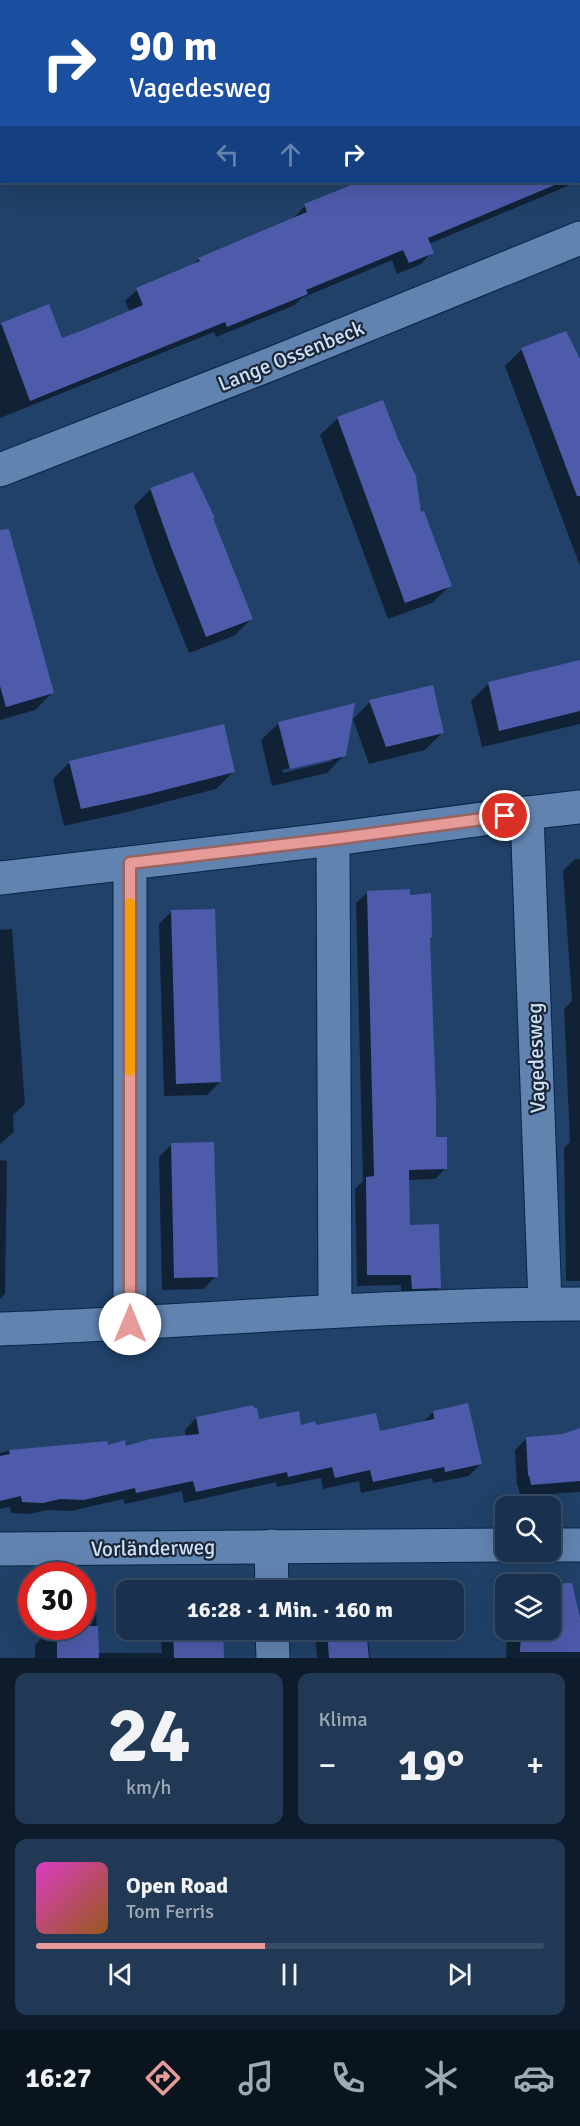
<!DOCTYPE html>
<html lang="de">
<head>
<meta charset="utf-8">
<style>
  :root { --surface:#19314e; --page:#223955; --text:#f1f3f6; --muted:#9fa9b6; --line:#374c66; --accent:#e69b98 }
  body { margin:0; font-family:Signika,sans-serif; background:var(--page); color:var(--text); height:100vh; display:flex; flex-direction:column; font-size:22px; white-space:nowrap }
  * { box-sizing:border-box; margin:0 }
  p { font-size:20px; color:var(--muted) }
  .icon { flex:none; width:33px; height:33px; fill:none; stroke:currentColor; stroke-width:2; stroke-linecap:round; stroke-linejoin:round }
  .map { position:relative; height:1658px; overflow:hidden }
  .side { display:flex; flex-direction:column; gap:15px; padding:15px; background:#0e1b2b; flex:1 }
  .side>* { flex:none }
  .hud { position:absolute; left:0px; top:0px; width:580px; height:183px; box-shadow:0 6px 24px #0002,0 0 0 2px var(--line); background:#1a4fa0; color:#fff; overflow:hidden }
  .tools { position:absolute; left:495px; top:1496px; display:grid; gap:12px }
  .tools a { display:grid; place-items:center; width:66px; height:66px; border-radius:12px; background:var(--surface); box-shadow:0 6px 24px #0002,0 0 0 2px var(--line); font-size:30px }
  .speed { position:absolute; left:18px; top:1562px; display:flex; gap:12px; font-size:30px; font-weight:700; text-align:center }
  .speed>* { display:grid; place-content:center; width:78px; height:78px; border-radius:50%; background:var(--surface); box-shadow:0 6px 24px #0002,0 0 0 2px var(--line); line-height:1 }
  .speed .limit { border:9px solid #d22; background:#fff; color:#111 }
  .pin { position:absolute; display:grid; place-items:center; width:51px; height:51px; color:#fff; margin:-26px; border:3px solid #fff; border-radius:50%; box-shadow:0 2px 6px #0007 }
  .me { position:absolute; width:66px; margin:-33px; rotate:0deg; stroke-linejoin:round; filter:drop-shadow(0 0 4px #0008) }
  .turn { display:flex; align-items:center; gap:21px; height:126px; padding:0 30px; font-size:27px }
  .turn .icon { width:78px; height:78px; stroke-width:2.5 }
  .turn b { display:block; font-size:42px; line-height:51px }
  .lanes { display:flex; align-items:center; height:57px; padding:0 30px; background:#0003; justify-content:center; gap:30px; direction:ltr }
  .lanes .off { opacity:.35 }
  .big { font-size:45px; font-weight:700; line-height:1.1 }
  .side .widget { flex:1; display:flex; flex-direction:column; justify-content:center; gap:9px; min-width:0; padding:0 21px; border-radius:12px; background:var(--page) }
  .side .dial { align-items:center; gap:0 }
  .dial b { font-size:78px; line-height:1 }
  .song { display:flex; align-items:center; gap:18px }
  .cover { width:72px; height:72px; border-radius:9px; background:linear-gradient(135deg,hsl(310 70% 55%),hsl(30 70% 35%)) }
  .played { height:6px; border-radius:3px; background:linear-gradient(90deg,var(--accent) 45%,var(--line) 45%) }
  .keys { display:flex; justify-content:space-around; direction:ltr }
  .heat { display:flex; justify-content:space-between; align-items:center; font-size:33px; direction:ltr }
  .side .tiles { flex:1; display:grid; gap:15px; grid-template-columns:1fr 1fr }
  .widget:last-child { grid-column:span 2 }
  .trip { position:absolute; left:116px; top:1580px; width:348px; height:60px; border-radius:12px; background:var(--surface); box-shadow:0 6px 24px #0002,0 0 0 2px var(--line); font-weight:700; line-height:60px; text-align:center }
  .tab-bar { display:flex; height:96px; justify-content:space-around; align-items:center; background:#0a141f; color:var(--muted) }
  .tab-bar .icon { width:42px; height:42px }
  .tab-bar .current { color:var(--accent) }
  .tab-bar b { font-size:27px; color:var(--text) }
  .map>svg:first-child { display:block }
  .shadow { fill:#0007; fill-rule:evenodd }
  .building { fill:#4e5aaa }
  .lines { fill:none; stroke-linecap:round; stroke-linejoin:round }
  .minor-casing { stroke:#06264b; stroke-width:35 }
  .minor { stroke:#6183af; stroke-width:33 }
  .route-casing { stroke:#966563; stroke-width:15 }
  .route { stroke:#e69b98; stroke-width:10 }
  .slow { stroke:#f59e0b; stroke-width:10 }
  .labels { text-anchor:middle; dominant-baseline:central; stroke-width:4.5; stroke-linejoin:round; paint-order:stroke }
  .street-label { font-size:21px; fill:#cde0f8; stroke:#192739 }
</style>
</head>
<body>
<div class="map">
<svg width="580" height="1658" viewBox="0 0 580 1658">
  <rect width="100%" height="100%" fill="#214168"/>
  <g class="shadow">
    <path d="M0,0h80v2h-78l-2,31z"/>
    <path d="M347,0h62l-2,2h-59z"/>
    <path d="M473,0h16l-5,2z"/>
    <path d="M579,121l1,1 -1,59z"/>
    <path d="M364,182h213l-148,62 3,8 -11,12 -24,10 -5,-14 -90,38 -7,7 -79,32 -2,-5 -214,86v-93l48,-19 13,34 69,-28 -5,-11 12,-11 54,-23 8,-8 96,-40 -1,-2 11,-11z"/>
    <path d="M522,349l58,15v202l-75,-200z"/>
    <path d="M338,418l82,97 30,71 -18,17 -44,16 -68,-184z"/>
    <path d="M151,489l61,30 39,100 -17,17 -45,17 -35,-88 -20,-59z"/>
    <path d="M0,545l52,148 -17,17 -35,10z"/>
    <path d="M580,662v62l-98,23 -11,-46 17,-17z"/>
    <path d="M370,702l72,31 -17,17 -56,14 -16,-45z"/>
    <path d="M279,723l65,32 -17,18 -55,13 -11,-46zM332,758v3l-49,12 -1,-3z"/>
    <path d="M70,762l164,9 -18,18 -89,23 -63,14 -11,-47z"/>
    <path d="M575,859h5v422h-14l-2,-133 6,-6 -6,-133 8,-8 -9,-130z"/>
    <path d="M368,892l41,4 25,243 12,29 -11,11 -28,1 2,47 30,60 -11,11 -27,2v-15l-44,1 -2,-97 8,-8 -7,-278z"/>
    <path d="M172,911l48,171 -13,13 -43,1 -5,-172z"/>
    <path d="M12,929l13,175 -12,11 1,17 -14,12v-214z"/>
    <path d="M172,1144l44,132 -12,13 -42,1 -3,-133z"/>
    <path d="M0,1160l7,1 -2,133 -5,5z"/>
    <path d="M433,1412l47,52 -11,12 -36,7 -1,-5 -71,15 -2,-12 -36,8 -2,-11 -44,9 -1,-5 -92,21 -2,-12 -57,13 -2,-5 -52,12 -24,-1 -17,4 -19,-1 -1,-6 -10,2v-56l7,-2 99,-9 1,5 18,1 61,-11 -1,-7 11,-12 62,3 42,5 79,6 43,-9z"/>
    <path d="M580,1431v61l-60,4 -2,-10h-1l-2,-36 12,-12 36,-3z"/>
    <path d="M82,1600h14l1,53h65l-1,-13 11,-11h50l1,29h-188v-13l10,-11v-8h37z"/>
    <path d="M580,1617v41h-74l1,-29h43z"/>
    <path d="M318,1629h49l3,29h-53l-2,-26z"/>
  </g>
  <g class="building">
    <path d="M359,182h203l-134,56 6,15 -25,10 -6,-13 -97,40 2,4 -81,33 -2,-5 -195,79 -29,-78 48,-19 13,34 29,-11 52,-22 -7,-17 64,-27 -2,-3 109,-46 -3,-8z"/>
    <path d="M566,331l14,28v137h-3l-56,-148z"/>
    <path d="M383,400l15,39 18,37 5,36 3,-1 28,75 -47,17 -68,-186z"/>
    <path d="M193,472l22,46h-2l40,101 -47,18 -35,-90 -21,-59z"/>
    <path d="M9,529l45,164 -48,14 -6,-21v-156z"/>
    <path d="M580,660v51l-81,20 -11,-49z"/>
    <path d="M433,685l11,48 -58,14 -17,-47z"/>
    <path d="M355,703l-9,53 -56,13 -12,-47z"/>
    <path d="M224,724l11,48 -90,23 -64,14 -12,-48z"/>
    <path d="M410,889v6l21,-2 1,44 -2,1 6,161v38h11v32l-38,1 1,55 29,-1 2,64 -29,1 -1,-14h-44l-1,-98 8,-1 -7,-285z"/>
    <path d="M215,909l6,173 -45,2 -5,-174z"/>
    <path d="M214,1142l4,135 -44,1 -3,-135z"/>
    <path d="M468,1403l14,61 -37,8 -1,-5 -71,15 -3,-12 -35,8 -3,-11 -44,10 -1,-5 -91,20 -3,-11 -57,12 -1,-5 -51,12 -24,-1 -17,4 -21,-1 -1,-6 -21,5v-45l10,-2 -1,-4 98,-9 1,4 17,-5 1,6 24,-7 49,-5 -3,-17 57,-12 1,3h3l2,11 40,-8 2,14 14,-4 1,4 60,-12 4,18 54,-12 -1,-8z"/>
    <path d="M580,1428v53l-49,4 -2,-10 -1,1 -2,-39 37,-3z"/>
    <path d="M572,1583l8,35v34h-60l1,-23h29v-45h-18z"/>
    <path d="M57,1626h41l1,32h-42z"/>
    <path d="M173,1629h50l1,29h-50z"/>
    <path d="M327,1629h39l3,29h-40z"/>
  </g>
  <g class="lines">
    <g class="minor-casing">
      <g id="minor">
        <path d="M0,470l271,-106 309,-126"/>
        <path d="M527,813l18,491"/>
        <path d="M333,839l2,472"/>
        <path d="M0,878l333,-39 194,-26 53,-6"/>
        <path d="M130,1324v-461"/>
        <path d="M0,1329c193,-7 387,-25 580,-25"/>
        <path d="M550,1545h30"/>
        <path d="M271,1546l1,44"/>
        <path d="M0,1549l506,-4"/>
        <path d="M272,1629l1,29"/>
      </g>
    </g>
    <use href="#minor" class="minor"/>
  </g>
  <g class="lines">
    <g class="route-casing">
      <path id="route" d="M130,1324v-461l203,-24 172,-23"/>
    </g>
    <use href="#route" class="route"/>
    <path class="slow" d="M130,903v168"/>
  </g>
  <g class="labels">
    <g class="street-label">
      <text transform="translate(291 356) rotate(-22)">Lange Ossenbeck</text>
      <text transform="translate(536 1058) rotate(-92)">Vagedesweg</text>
      <text transform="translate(153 1548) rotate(-1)">Vorländerweg</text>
    </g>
  </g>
</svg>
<div class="tools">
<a><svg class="icon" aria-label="search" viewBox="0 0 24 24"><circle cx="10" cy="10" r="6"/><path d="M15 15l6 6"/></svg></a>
<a><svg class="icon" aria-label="layers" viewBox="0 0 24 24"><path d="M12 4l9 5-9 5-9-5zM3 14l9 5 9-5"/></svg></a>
</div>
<div class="speed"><div class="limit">30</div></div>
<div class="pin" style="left:505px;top:816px;background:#d93025"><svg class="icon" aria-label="arrive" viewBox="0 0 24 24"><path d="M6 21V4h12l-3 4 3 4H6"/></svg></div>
<svg class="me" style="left:130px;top:1324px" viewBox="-20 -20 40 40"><circle r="19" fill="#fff"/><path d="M0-13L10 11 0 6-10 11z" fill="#e69b98"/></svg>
<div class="trip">16:28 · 1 Min. · 160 m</div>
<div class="hud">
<div class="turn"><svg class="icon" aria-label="right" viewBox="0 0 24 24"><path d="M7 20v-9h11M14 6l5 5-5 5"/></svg><div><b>90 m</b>Vagedesweg</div></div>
<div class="lanes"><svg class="icon off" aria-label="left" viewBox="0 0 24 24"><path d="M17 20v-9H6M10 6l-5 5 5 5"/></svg><svg class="icon off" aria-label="ahead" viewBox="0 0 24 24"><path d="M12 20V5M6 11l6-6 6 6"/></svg><svg class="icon" aria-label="right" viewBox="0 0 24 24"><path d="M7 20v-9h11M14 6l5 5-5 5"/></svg></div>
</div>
</div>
<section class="side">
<div class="tiles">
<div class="widget dial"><b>24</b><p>km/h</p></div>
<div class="widget"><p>Klima</p>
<div class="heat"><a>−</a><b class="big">19°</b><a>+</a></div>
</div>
<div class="widget">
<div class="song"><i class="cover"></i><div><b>Open Road</b><p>Tom Ferris</p></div></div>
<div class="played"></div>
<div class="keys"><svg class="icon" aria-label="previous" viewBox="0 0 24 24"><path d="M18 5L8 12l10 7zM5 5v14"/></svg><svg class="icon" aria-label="pause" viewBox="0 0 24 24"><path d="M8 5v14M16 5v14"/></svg><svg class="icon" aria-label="next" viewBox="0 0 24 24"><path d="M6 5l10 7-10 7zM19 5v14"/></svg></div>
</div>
</div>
</section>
<nav class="tab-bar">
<b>16:27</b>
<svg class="icon current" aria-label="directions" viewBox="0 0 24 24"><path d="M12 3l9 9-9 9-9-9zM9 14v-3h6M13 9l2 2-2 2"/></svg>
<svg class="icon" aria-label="music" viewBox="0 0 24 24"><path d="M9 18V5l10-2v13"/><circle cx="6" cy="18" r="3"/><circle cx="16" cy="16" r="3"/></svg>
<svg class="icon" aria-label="phone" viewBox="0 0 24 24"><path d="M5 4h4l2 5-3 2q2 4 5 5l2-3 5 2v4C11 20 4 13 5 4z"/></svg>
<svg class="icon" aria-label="climate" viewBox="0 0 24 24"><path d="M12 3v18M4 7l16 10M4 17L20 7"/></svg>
<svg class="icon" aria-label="car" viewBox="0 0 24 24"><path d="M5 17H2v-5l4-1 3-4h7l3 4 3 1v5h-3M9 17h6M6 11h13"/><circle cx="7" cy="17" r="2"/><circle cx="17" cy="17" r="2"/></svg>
</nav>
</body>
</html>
